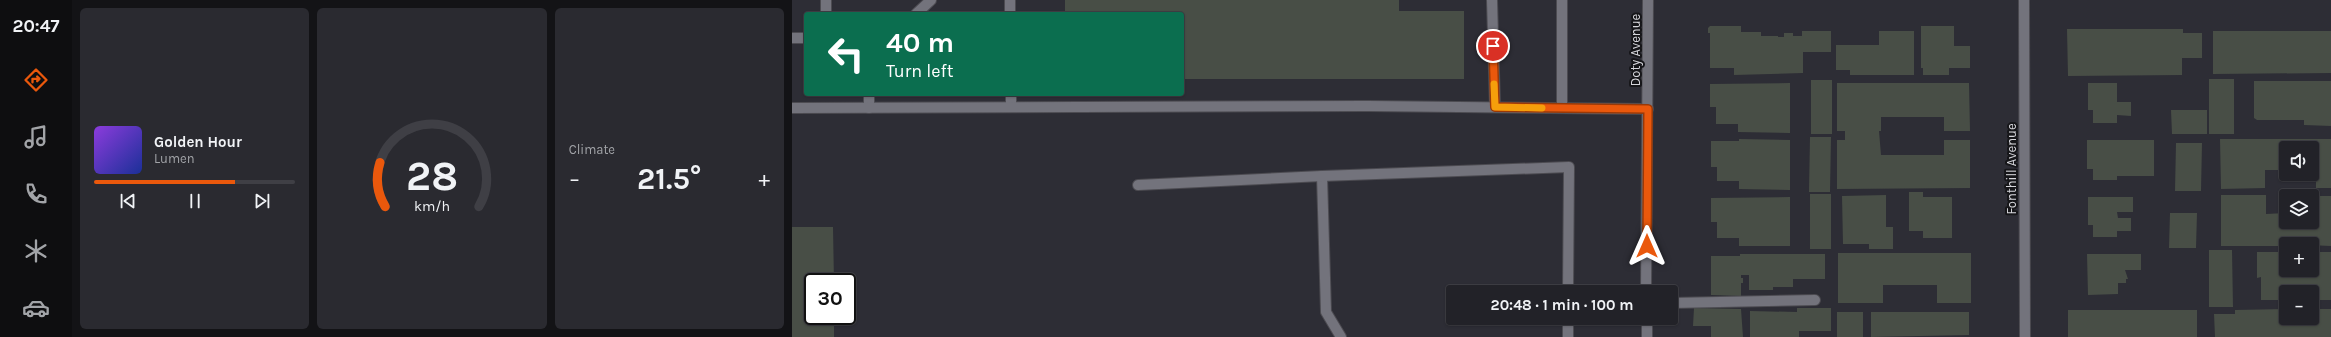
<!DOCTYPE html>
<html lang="en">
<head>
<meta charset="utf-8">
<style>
  :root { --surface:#222228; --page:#2a2a30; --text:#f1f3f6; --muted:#a2a4a8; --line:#3f3f45; --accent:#ea580c }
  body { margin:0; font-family:Karla,sans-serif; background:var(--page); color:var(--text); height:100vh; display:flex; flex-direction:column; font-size:15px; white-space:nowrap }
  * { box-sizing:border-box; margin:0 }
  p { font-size:13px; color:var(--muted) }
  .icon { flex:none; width:22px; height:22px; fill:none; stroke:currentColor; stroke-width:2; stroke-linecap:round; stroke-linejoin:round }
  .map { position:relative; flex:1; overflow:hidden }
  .sheet { display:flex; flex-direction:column; gap:8px; padding:8px; background:#131316; width:720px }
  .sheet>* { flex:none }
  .hud { position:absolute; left:12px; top:12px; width:380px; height:84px; border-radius:4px; box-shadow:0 1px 3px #0004,0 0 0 1px var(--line); background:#0b6e4f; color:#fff; overflow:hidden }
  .controls { position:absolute; left:1487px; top:141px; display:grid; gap:8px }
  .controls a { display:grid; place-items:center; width:40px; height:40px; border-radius:4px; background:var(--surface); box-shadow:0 1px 3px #0004,0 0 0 1px var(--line); font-size:20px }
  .speed { position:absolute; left:12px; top:273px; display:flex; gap:8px; font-size:20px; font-weight:700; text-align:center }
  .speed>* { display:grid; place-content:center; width:52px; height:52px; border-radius:50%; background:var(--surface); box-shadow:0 1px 3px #0004,0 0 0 1px var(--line); line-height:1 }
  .speed .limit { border:2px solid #111; border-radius:6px; background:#fff; color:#111 }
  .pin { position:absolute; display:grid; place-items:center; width:34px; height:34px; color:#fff; margin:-17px; border:2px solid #fff; border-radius:50%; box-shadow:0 1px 4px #0007 }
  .me { position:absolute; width:44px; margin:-22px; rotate:0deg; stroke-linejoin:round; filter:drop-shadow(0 0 3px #0008) }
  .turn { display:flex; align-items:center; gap:14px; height:84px; padding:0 16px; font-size:18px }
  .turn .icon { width:52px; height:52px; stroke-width:2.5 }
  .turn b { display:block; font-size:28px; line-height:34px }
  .big { font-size:30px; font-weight:700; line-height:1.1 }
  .sheet .tile { flex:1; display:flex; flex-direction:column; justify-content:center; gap:6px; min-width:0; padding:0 14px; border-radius:6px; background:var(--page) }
  .sheet .dial { align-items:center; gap:0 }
  .dial svg { height:104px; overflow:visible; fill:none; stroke:var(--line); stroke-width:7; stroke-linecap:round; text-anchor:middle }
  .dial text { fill:var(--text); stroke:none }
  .song { display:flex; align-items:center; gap:12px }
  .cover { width:48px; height:48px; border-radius:6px; background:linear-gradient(135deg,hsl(270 70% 55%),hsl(230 70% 35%)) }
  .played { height:4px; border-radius:2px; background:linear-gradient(90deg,var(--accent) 70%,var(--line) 70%) }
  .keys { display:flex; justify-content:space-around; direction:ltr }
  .heat { display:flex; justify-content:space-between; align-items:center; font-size:22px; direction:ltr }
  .sheet .tiles { flex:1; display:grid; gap:8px; grid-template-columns:repeat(3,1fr) }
  .trip { position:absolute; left:654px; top:285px; width:232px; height:40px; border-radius:4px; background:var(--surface); box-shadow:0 1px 3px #0004,0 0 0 1px var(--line); font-weight:700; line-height:40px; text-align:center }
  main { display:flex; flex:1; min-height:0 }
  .menu { display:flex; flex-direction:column; width:72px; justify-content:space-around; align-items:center; background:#0e0e10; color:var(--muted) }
  .menu .icon { width:28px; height:28px }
  .menu .current { color:var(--accent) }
  .menu b { font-size:18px; color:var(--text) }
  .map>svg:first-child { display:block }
  .building { fill:#484e46 }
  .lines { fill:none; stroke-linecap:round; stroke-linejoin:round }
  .lane-casing { stroke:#4c4b51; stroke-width:12 }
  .street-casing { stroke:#4c4b51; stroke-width:12 }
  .lane { stroke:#73737c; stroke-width:10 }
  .street { stroke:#73737c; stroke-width:10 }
  .route-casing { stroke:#983908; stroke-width:10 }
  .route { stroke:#ea580c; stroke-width:7 }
  .slow { stroke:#f59e0b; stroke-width:7 }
  .labels { text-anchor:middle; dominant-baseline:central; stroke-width:4; stroke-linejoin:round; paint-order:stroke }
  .street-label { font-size:13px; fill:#d6d6db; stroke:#161619 }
</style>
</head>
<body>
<main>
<nav class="menu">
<b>20:47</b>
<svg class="icon current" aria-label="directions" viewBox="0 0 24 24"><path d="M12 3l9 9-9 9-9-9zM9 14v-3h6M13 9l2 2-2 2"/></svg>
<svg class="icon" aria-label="music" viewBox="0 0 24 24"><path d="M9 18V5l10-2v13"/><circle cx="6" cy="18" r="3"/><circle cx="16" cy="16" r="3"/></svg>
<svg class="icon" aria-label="phone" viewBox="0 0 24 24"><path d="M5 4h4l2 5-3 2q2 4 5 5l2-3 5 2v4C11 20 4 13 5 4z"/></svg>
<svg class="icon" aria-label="climate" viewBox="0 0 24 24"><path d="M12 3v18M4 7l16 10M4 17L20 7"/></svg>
<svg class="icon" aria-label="car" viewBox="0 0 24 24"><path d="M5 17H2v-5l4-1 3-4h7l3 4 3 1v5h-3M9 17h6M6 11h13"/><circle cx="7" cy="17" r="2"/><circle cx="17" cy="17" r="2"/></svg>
</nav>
<section class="sheet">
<div class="tiles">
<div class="tile">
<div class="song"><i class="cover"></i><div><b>Golden Hour</b><p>Lumen</p></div></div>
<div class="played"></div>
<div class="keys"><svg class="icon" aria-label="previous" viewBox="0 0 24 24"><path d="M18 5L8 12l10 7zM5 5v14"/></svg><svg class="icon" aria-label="pause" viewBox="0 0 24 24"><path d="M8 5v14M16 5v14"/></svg><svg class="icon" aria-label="next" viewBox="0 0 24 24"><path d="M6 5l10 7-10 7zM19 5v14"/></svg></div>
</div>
<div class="tile dial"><svg viewBox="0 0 100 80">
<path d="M14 69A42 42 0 1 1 86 69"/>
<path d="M14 69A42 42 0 0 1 10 35" stroke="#ea580c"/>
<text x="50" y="56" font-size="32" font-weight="700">28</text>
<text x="50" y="72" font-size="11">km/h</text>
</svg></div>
<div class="tile"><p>Climate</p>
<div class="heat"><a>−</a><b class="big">21.5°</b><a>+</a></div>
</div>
</div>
</section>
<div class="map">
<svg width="1539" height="337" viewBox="0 0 1539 337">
  <rect width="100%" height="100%" fill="#2d2d35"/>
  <g class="building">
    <path d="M273,0h334v11h65v68h-282v-65h-117z"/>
    <path d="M918,26h31v6h20v4h17v1h6v-4h9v3h9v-5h29v21h-28v21l-69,2v-7h-24v-35h-2v-5z"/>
    <path d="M1129,26h33v20h16v22h-21v7h-26v-7h-2z"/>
    <path d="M1275,29h116v4h19v25h-20v17l-114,1z"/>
    <path d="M1087,31h35v44h-64v-5h-14v-25h43z"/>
    <path d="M1421,31h118v42l-118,1z"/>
    <rect x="1417" y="79" width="25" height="55"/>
    <rect x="1019" y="80" width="21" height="54"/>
    <path d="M1462,81h77v45l-27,-1v-5h-47l-3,-2z"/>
    <path d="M998,83v50l-52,-1v-8h-22v-17h-6v-23z"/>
    <path d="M1045,83h132l1,48h-26v-14h-63v14h-2l2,24h63v-15h26v48l-133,1v-49h8v-9h-8z"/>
    <path d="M1296,83h29v19h14v14l-14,-1v8h-24v-13h-5z"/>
    <path d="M1379,110h36v24h-35z"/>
    <path d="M1018,137h21l-1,55h-21z"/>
    <path d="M947,139l51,1v50l-51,-1v-8h-22v-14h-6v-26h28z"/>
    <path d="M1428,139h111v49h-15v-18h-4v-22h-26v22h-21v18l-44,1z"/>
    <path d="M1295,140h67v36h-37v4h-24v-11h-6z"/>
    <path d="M1384,143h26l-1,48h-26z"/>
    <path d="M1117,192h14v5h29v41h-29v-7h-14z"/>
    <rect x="1018" y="194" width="21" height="55"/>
    <path d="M1094,195v32h7v22h-24v-5h-26l-1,-48z"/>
    <path d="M1429,195h45v19l20,-1v9h26v-9h4v-17h15v50l-45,-2v2h-65z"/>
    <path d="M998,197v49h-51v-8h-22v-16h-6v-24z"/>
    <path d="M1296,197h45v15h-16l1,6h13v13h-14v6h-24v-12h-5z"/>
    <path d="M1378,213h27l-1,35h-27z"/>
    <path d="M0,227h41l1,55h-21v34h21v21h-42z"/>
    <path d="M1417,250h23l1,57h-24z"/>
    <path d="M1465,252h29v18h26v-18h19v48h-19v-8h-26v8h-25v-23l-4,1z"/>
    <path d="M1046,253h133v50h-34v-18h-54v18h-45z"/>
    <path d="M948,254h85v25h-32v8h-20v3h-24v-15h-8v3h2v5h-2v13l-30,-1v-39h29z"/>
    <path d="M1295,254h54v16h-16l3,9h-2v4h-8v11l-30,1z"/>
    <path d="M902,308l47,1 2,28h-32v-11h-18z"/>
    <path d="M1005,308h34v23h-32v6h-49v-26l47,1z"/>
    <path d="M1494,309v9h26v-9h19v28h-116l-1,-23h21v-4z"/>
    <rect x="1276" y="310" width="129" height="27"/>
    <rect x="1045" y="312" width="26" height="25"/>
    <path d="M1079,312h98v23l-98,2z"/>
  </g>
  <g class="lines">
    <g class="lane-casing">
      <g id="lane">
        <path d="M218,0v14"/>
        <path d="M700,0l3,107"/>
        <path d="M34,14v-14"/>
        <path d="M124,14l15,-14"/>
        <path d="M0,38h14"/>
        <path d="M77,94v14"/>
        <path d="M219,94v13"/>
        <path d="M0,108l576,-2 280,3"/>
        <path d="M770,108v-108"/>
        <path d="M530,176l4,136 15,25"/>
        <path d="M346,185l184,-9 247,-9 -1,125"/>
        <path d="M879,303l144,-3"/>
        <path d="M776,337v-19"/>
      </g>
    </g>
    <g class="street-casing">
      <g id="street">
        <path d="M1232,0l1,337"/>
        <path d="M854,292l2,-292"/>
        <path d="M855,318v19"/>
      </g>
    </g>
    <use href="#lane" class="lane"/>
    <use href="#street" class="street"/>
  </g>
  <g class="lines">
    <g class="route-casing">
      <path id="route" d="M701,46l2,61 153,2 -1,137"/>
    </g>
    <use href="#route" class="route"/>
    <path class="slow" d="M702,84l1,23 47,1"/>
  </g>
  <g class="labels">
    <g class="street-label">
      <text transform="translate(843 50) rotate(-90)">Doty Avenue</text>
      <text transform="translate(1219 169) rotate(-90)">Fonthill Avenue</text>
    </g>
  </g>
</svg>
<div class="controls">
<a><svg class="icon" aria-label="sound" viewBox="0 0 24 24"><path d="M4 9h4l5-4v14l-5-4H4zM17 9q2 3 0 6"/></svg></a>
<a><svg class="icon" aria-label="layers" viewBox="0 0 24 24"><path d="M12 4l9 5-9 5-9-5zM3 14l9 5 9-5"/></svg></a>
<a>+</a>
<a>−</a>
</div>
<div class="speed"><div class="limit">30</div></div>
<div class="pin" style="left:701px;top:46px;background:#d93025"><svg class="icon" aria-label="arrive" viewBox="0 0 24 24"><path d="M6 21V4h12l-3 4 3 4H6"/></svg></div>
<svg class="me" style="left:855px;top:246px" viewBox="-20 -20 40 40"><path d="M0-17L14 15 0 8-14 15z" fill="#ea580c" stroke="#fff" stroke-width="4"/></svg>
<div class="trip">20:48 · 1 min · 100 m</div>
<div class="hud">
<div class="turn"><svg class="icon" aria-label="left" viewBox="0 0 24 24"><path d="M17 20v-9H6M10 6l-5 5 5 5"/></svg><div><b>40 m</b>Turn left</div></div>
</div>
</div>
</main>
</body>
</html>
